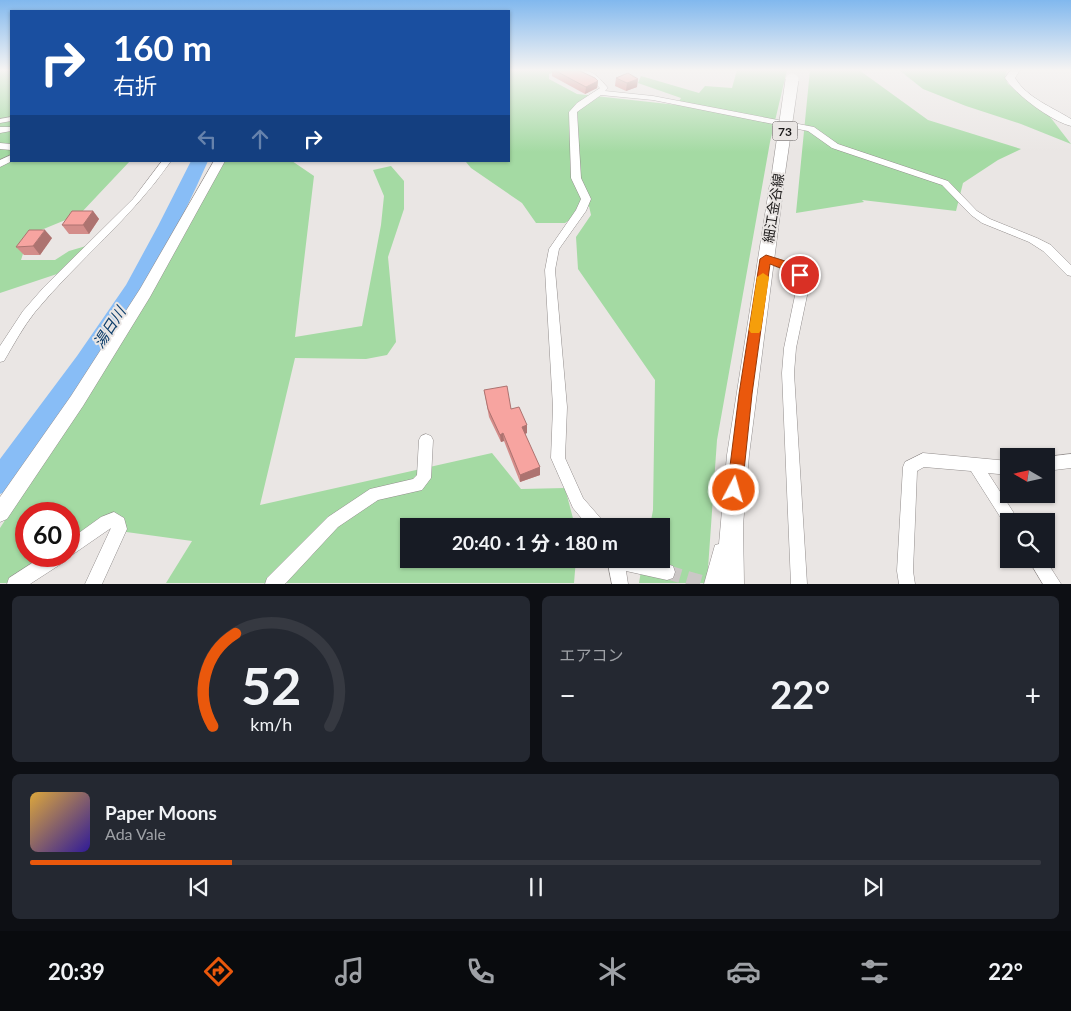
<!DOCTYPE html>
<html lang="ja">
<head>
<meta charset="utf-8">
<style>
  :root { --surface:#171b24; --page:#242831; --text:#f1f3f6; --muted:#9ea1a6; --line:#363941; --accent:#ea580c }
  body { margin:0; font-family:Lato,"Noto Sans JP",sans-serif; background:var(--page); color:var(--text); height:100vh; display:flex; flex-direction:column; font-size:19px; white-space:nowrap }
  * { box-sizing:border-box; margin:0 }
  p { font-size:16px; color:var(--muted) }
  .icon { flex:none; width:28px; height:28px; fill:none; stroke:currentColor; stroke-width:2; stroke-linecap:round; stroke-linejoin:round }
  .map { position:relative; height:584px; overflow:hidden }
  .side { display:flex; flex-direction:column; gap:12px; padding:12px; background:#0d0f14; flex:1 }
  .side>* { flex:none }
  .top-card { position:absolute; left:10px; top:10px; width:500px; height:152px; border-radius:0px; box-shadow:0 1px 4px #0004; background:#1a4fa0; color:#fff; overflow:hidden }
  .needle { width:32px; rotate:279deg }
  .tools { position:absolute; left:1000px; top:448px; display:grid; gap:10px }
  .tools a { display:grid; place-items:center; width:55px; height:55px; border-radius:0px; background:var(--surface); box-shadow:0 1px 4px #0004; font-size:25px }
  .speed { position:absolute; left:15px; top:502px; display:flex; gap:10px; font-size:25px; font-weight:700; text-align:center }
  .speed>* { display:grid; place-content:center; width:65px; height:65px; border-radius:50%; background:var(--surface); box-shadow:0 1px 4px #0004; line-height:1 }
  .speed .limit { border:8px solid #d22; background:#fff; color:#111 }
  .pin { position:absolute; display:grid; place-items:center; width:42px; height:42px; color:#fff; margin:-21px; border:2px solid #fff; border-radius:50%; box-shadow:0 1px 5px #0007 }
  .me { position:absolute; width:55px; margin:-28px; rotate:6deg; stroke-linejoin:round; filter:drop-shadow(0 0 4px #0008) }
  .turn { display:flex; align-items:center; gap:18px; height:105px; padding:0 20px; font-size:22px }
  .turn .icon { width:65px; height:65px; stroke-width:2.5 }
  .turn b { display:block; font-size:35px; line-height:42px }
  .lanes { display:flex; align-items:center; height:48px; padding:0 20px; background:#0003; justify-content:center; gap:25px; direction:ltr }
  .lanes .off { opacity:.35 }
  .big { font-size:38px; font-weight:700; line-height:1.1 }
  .side .card { flex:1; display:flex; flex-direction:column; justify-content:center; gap:8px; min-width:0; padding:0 18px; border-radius:8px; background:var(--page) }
  .side .dial { align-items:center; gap:0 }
  .dial svg { height:130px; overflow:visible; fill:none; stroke:var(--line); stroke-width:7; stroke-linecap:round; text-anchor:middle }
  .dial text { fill:var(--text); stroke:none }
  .song { display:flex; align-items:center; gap:15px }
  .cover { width:60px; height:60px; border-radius:8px; background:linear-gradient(135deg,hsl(40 70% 55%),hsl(250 70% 35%)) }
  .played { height:5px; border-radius:2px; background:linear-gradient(90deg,var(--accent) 20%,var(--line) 20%) }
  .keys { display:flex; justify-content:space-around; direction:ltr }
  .heat { display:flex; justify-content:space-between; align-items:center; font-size:28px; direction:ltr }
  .side .tiles { flex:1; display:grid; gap:12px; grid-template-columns:1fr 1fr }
  .card:last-child { grid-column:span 2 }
  .trip { position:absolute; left:400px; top:518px; width:270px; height:50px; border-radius:0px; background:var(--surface); box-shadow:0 1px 4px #0004; font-weight:700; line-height:50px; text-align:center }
  .tab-bar { display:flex; height:80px; justify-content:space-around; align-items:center; background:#090b0e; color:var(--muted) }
  .tab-bar .icon { width:35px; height:35px }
  .tab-bar .current { color:var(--accent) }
  .tab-bar b { font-size:22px; color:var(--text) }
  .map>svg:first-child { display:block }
  .green { fill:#a4daa3 }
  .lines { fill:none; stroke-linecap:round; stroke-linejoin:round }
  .river { fill:#88bdf6; fill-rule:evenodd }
  .minor-tunnel { stroke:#cbc7c6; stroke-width:14; stroke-dasharray:14 7; stroke-linecap:butt }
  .minor-casing { stroke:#938e8d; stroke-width:1 }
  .tertiary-casing { stroke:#938e8d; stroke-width:1 }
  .primary-casing { stroke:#938e8d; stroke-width:1 }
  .minor { fill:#fff; fill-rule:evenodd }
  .tertiary { fill:#fff; fill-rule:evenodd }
  .primary { fill:#fff; fill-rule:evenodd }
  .primary-bridge-casing { stroke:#938e8d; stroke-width:14; stroke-linecap:butt }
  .primary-bridge { stroke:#fff; stroke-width:13 }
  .wall { fill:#d48d8a }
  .shaded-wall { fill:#ad7370 }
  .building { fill:#f7a4a0; stroke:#ad7370 }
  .route { fill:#ea580c; stroke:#983908 }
  .slow { fill:#f59e0b }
  .labels { text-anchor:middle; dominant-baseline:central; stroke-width:4; stroke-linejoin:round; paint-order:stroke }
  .shield { fill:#eae6e4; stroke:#5a5757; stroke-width:1 }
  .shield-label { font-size:12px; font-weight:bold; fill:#1c1a1a }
  .street-label { font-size:14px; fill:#1c1a1a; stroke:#eae6e4 }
  .water-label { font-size:15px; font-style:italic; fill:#0d3e6b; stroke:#eae6e4 }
</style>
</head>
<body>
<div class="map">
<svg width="1071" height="584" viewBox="0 0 1071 584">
  <rect width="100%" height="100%" fill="#eae6e4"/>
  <g class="green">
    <path d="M0,70h11v91h119l-50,53 -51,21 -8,25h34l14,-9 17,-5 -29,28 -57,19z"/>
    <path d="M509,70h51l-11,4v5l28,15 100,11 4,-7 -43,-15 3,-7 58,17 6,-7 27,2 5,-18h50l-17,72 -53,298 -10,143h-68l4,-24h18v-33h-11l3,-16 2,-130 -77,-111 -2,-32 15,-22 -2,-9 -24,17h-29l-14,-20 -51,-35 -5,-6 43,-1z"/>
    <path d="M810,70h49l69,50 93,29 -23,11 -35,23 -7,28 -94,-11 2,2 -68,11z"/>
    <path d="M899,70h108l-2,7 3,7 36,25 27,35 -50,-20 -55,-18 -43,-17z"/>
    <path d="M224,161h68l22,15 -19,161 67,-11 19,-101 3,-29 -11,-26 18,-4 13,15v28l-16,48 8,85 -9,13 -21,4 -71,-1 -35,147 232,-52 29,36 44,-1 10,38h-166v33h167l-2,24h-408l26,-42 -73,-10 -12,-5 -38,22v-34h-43v42h29l-48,27h-7v-55l135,-209 45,-76z"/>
  </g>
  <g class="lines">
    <path class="river" d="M191,161h17c-20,45 -42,90 -67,133 -39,68 -86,132 -131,196l-10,4v-35l77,-103 49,-71 32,-59z"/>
    <path class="minor-tunnel" d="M667,572l41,12"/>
    <g class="minor-casing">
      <g id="minor">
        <path d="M581,70c13,0 19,9 27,18l-3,3 48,5 161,31 24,17 110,37 29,30 13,8 47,19 14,7 20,20v11l-4,-1 -24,-24 -14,-9 -47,-19 -11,-8 -29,-30 -110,-37 -24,-17 -155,-31 -52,-5 -24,17 4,66 10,21 -5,12 -27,38 -4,21 12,137 -2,51 18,40 20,23 3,5h-18l-15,-18 -22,-50 2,-51 -8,-137 4,-21 27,-39 5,-11 -10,-21 -2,-66 8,-9 23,-15z"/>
        <path d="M11,117v4l-11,2v-4z"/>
        <path d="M0,127h11v4l-11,2z"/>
        <path d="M0,143l11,1v6l-11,-1z"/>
        <path d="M11,155l1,6 -12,6v-7z"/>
        <path d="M162,161h9c-40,58 -92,98 -136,151 -12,15 -21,32 -31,49l-4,1v-16l23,-35 21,-24 89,-88z"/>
        <path d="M766,255l25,8 13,9 5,14 -13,62 -2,25 13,211h-16l-9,-211 2,-25 13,-62 -2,-9 -12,-8 -21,-7 -1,-3 1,-3z"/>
        <path d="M426,434l5,2 2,4 -2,38 -9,12 -44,10 -40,27 -53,57h-20l2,-6 61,-61 42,-28 43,-10 4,-4 2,-35 2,-4z"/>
        <path d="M923,453l86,8v14l-21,-2 31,48h-10v7l-3,-2 -35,-55 -47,-4 -7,4 -4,100 2,13h-16l-2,-13 6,-104 2,-5z"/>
        <path d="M1071,454v14l-25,3v-14z"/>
        <path d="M114,512l10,6 3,11 -25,55h-17l26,-56 -42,29 -2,-1 2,-16 32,-23z"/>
        <path d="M43,556h23l-2,6 -34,22h-23l2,-6z"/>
        <path d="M607,559c22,-1 45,-1 66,7l2,6 -2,6 -6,2 -41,-9 2,13h-16z"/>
        <path d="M1028,559h17l16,25h-18z"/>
      </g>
    </g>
    <g class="tertiary-casing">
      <g id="tertiary">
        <path d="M1011,70h9l-5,8c12,20 37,29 56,41v7c-20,-5 -55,-31 -66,-48z"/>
        <path d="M214,161h11l-75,136 -67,109 -76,113 -7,3v-25l71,-101 69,-107z"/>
      </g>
    </g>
    <g class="primary-casing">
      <path id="primary" d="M777,179l5,1 2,3 -35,272 -6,70 1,59h-40l11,-39 4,-1 8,-89 43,-272 2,-3z"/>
    </g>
    <use href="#minor" class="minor"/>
    <use href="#tertiary" class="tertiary"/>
    <use href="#primary" class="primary"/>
    <g class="primary-bridge-casing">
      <path id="primary-bridge" d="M777,183l15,-103"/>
    </g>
    <use href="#primary-bridge" class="primary-bridge"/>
  </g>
  <g class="wall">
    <path d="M552,70h26l20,11 -1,7 -12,6 -33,-18z"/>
    <path d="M616,78l21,9 -11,4 -11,-5z"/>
    <path d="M93,211l6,8 -10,15h-20l-7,-9z"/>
    <path d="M52,238l-12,17h-16l-8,-8z"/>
    <path d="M484,390l27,19 16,16v8l-2,1 15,41 -20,7 -16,-41 -3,1 -12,-25z"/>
  </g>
  <g class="shaded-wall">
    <path d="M638,79l-1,8 -11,4 1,-8z"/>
    <path d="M598,81l-1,7 -12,6 1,-7z"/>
    <path d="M93,211l6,8 -10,15 -6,-9z"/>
    <path d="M45,230l7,8 -12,17 -7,-9z"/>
    <path d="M527,425v8l-5,2v-8z"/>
    <path d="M503,433l1,8 -3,1 -1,-7z"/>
    <path d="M540,467v8l-20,7v-7z"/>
  </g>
  <g class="building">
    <path d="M554,70h24l17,8 3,3 -12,6z"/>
    <path d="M628,73l10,6 -11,4 -11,-5z"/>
    <path d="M72,211h21l-10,14h-21z"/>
    <path d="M29,230h16l-12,16 -17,1z"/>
    <path d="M507,386l4,23 8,-2 8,18 -5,2 18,40 -20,8 -17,-42 -3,2 -12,-26 -4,-19z"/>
  </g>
  <linearGradient id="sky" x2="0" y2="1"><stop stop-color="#81b8ee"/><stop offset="0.46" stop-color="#f6f4f3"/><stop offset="1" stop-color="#f6f4f3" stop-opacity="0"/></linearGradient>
  <rect width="1071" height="152" fill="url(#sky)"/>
  <path class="route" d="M766,255l25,8 14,12 -5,4 -17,-10 -13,-5 -18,130 -10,96 -2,5 -6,2 -5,-2 -2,-5 12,-96 21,-135z"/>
  <path class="slow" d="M763,273l6,4 -8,53 -2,3h-8l-2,-3 8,-53z"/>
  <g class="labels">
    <rect class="shield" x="772.5" y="121.5" width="25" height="19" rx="4"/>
    <g class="shield-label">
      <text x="785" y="131">73</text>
    </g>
    <g class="street-label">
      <text transform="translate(773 208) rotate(-81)">細江金谷線</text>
    </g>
    <g class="water-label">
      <text transform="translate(109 327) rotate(-57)">湯日川</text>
    </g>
  </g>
</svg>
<div class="tools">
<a><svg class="needle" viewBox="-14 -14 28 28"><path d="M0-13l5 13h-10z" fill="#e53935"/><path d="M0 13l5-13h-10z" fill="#9ea1a6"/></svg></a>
<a><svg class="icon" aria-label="search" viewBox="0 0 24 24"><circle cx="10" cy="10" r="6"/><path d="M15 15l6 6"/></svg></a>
</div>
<div class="speed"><div class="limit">60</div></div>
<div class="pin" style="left:800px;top:275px;background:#d93025"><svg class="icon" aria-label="arrive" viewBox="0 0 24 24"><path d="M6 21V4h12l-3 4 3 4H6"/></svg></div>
<svg class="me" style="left:734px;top:490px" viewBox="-20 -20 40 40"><circle r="17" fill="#ea580c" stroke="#fff" stroke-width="3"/><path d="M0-11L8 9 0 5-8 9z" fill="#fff"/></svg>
<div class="trip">20:40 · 1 分 · 180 m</div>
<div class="top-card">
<div class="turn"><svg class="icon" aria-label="right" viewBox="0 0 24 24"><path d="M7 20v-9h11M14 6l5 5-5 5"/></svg><div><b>160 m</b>右折</div></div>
<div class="lanes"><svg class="icon off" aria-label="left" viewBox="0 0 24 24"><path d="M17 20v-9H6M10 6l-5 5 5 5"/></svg><svg class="icon off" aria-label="ahead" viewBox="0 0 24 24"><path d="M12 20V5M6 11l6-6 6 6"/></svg><svg class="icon" aria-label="right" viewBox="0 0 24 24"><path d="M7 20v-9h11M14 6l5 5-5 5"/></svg></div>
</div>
</div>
<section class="side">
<div class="tiles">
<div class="card dial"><svg viewBox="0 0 100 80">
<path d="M14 69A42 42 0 1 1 86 69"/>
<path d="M14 69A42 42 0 0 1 28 12" stroke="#ea580c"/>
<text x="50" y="56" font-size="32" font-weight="700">52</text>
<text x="50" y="72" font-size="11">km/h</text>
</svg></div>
<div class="card"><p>エアコン</p>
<div class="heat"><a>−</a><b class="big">22°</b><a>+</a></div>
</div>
<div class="card">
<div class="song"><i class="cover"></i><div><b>Paper Moons</b><p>Ada Vale</p></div></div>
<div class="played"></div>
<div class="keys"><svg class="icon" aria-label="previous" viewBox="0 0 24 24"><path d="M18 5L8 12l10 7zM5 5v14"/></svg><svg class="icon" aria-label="pause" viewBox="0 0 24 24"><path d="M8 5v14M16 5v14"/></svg><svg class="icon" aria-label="next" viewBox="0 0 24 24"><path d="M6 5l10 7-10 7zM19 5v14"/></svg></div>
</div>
</div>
</section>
<nav class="tab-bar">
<b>20:39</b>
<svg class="icon current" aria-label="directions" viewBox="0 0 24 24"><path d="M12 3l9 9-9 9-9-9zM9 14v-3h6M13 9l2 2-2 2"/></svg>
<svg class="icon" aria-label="music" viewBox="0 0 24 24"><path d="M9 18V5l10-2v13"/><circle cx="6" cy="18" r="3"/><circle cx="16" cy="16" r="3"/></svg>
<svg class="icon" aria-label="phone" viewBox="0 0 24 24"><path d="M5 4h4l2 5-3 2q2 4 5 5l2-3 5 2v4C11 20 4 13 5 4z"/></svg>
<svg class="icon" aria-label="climate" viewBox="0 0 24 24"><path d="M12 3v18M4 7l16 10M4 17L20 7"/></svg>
<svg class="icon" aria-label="car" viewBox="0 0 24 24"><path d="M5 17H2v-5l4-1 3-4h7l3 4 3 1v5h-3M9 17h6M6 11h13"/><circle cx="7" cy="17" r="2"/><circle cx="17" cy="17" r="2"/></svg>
<svg class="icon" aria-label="filters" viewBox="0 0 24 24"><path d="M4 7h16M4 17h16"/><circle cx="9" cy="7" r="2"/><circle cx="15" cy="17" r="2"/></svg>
<b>22°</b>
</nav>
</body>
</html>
